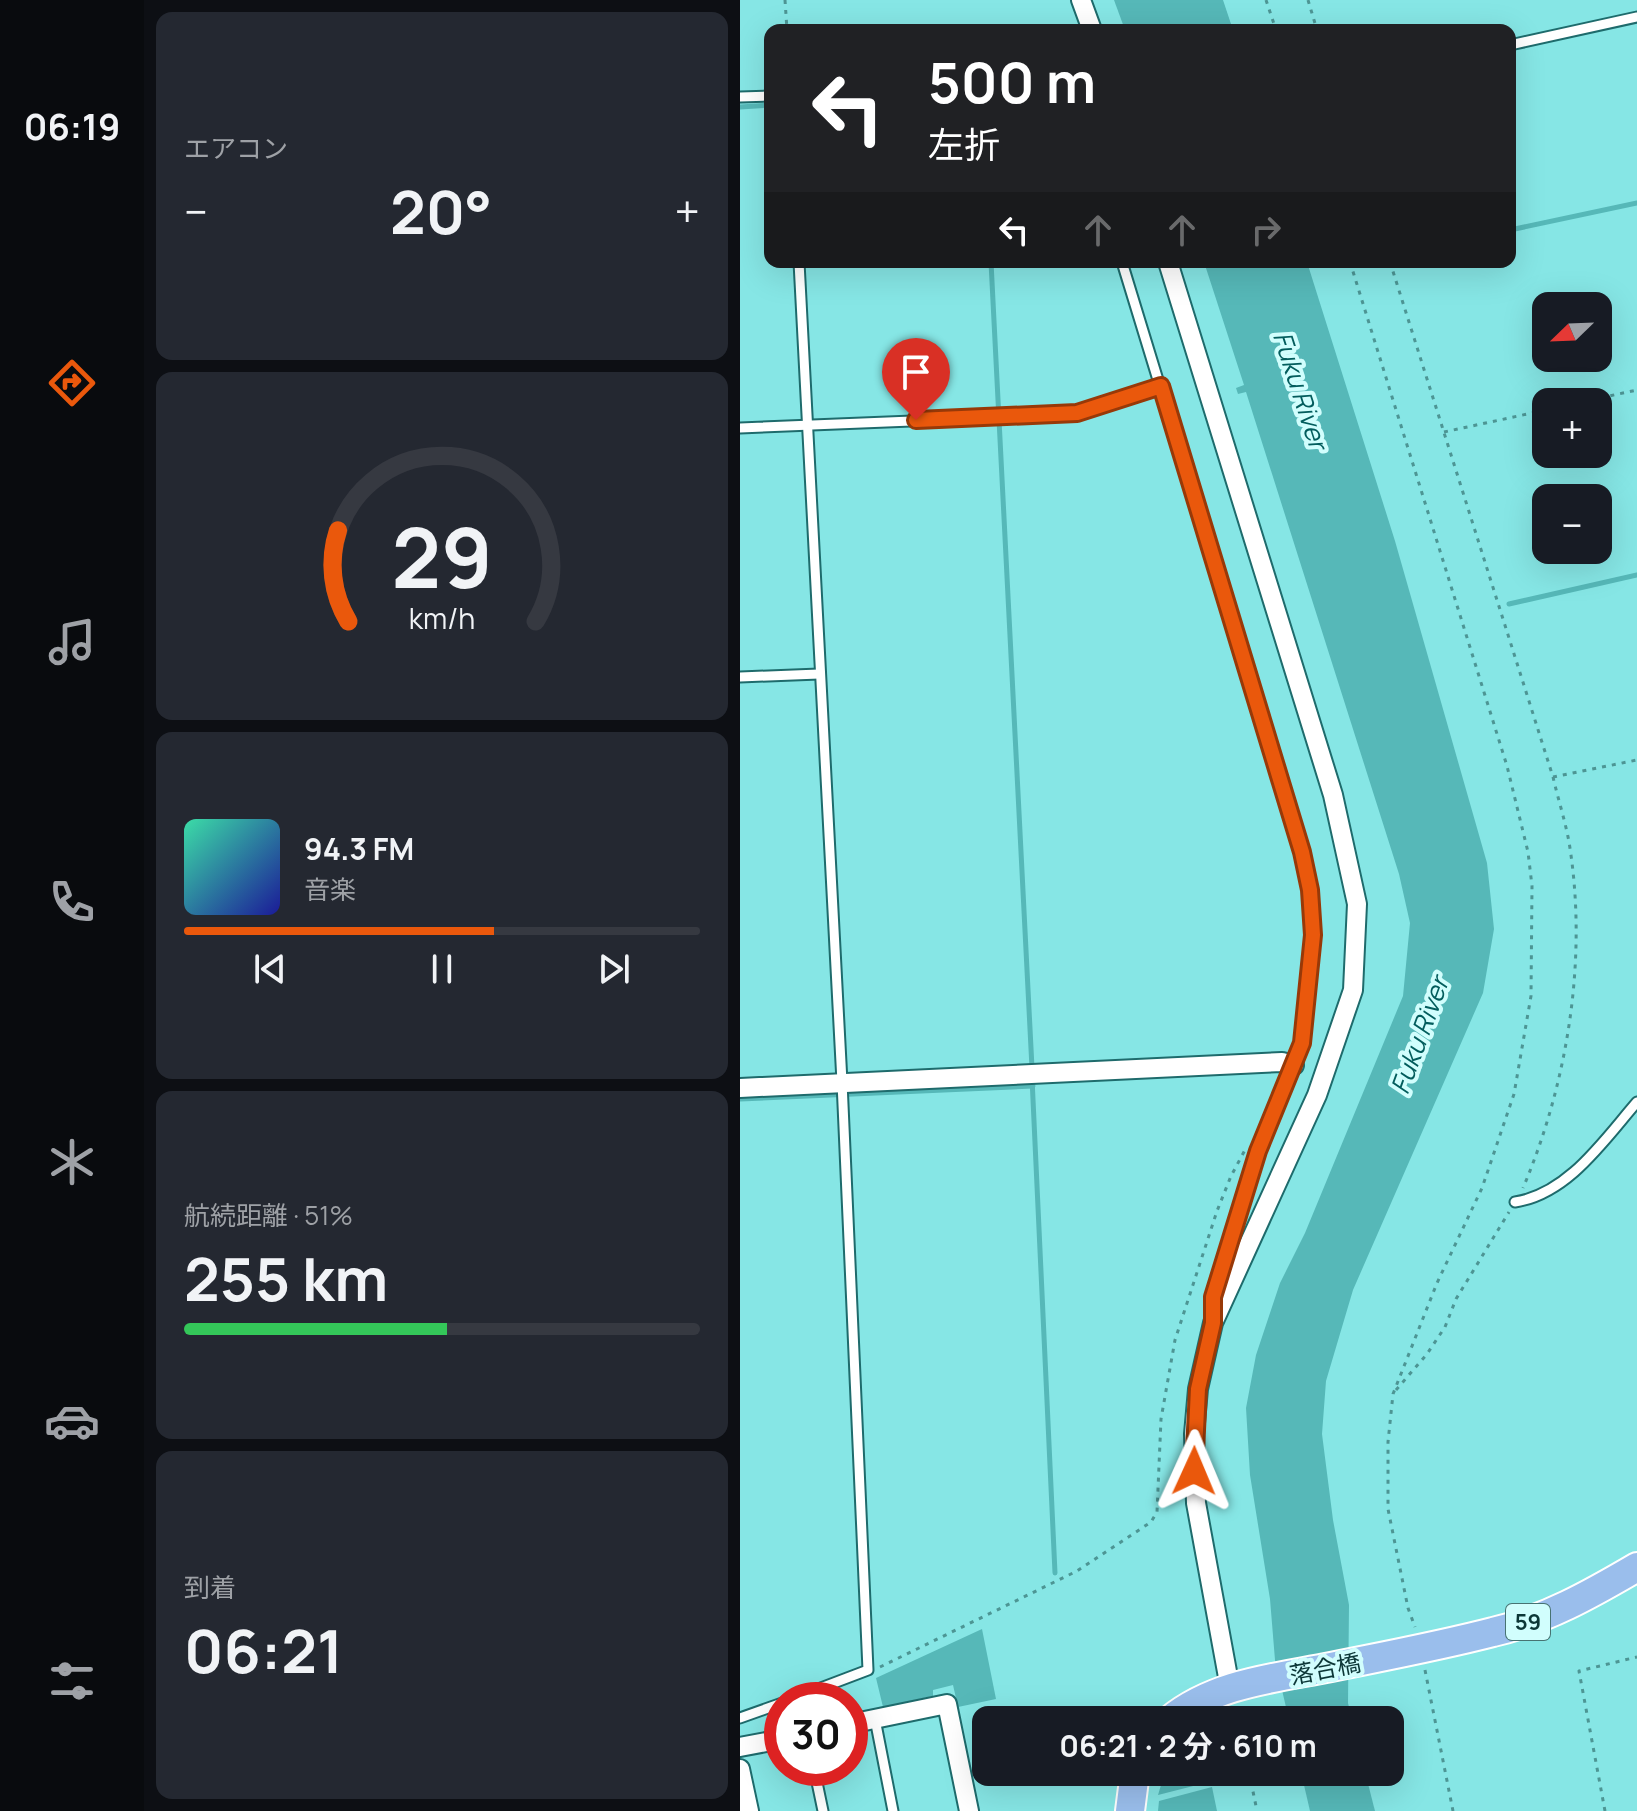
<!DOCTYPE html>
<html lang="ja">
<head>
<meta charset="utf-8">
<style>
  :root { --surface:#171b24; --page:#242831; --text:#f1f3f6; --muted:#9ea1a6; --line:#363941; --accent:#ea580c }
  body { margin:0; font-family:Manrope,"Noto Sans JP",sans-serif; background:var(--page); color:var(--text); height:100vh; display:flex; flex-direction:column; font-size:30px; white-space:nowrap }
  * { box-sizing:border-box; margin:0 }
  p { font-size:26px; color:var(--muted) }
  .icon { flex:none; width:44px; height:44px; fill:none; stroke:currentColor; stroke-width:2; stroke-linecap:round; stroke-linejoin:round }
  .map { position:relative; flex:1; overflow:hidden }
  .panel { display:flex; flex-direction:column; gap:12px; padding:12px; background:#0d0f14; width:596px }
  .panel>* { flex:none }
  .guide { position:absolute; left:24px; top:24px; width:752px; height:244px; border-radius:16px; box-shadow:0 8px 32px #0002; background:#202124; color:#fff; overflow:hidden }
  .needle { width:52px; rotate:247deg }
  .controls { position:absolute; left:792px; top:292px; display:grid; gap:16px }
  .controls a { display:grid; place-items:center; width:80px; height:80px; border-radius:16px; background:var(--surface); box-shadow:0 8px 32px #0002; font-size:40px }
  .speed { position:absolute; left:24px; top:1682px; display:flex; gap:16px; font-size:40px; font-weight:700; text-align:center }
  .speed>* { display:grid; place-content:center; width:104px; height:104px; border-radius:50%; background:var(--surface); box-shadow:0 8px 32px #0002; line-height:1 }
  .speed .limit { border:12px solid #d22; background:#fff; color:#111 }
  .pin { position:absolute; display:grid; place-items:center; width:68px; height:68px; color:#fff; margin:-82px -34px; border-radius:50% 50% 50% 0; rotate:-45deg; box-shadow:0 0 8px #0007 }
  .pin .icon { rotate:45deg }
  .me { position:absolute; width:88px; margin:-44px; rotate:1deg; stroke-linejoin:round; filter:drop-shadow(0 0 6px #0008) }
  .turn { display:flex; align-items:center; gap:28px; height:168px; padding:0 32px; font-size:36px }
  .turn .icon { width:104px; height:104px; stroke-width:2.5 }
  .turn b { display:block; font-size:56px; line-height:68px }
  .lanes { display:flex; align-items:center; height:76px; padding:0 32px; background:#0003; justify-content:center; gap:40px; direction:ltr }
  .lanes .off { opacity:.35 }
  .big { font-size:60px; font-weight:700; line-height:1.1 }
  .panel .tile { flex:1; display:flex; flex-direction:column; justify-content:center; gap:12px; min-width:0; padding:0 28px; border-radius:16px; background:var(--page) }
  .panel .dial { align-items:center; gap:0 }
  .dial svg { height:208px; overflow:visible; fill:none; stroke:var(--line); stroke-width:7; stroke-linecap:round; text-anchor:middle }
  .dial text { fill:var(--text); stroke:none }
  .song { display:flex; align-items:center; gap:24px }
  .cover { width:96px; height:96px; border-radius:12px; background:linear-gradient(135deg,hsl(160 70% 55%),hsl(240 70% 35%)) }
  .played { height:8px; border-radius:4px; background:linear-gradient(90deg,var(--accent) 60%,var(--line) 60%) }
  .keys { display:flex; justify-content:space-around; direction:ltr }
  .heat { display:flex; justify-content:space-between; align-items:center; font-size:44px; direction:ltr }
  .charge { height:12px; border-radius:6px; background:linear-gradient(90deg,#34c759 51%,var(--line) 0) }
  .trip { position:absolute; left:232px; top:1706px; width:432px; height:80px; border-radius:16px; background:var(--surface); box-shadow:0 8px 32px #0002; font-weight:700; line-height:80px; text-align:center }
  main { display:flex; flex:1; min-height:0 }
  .dock { display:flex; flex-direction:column; width:144px; justify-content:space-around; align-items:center; background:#090b0e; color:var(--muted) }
  .dock .icon { width:56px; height:56px }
  .dock .on { color:var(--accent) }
  .dock b { font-size:36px; color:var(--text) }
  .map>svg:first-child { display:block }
  .water { fill:#56b8b8 }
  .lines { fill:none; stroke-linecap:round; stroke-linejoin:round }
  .stream { stroke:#56b8b8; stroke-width:5 }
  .lane-casing { stroke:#1e6b6c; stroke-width:13 }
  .street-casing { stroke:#1e6b6c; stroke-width:22 }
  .primary-casing { stroke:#fff; stroke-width:32 }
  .path { stroke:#4d9594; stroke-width:3; stroke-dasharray:4 6; stroke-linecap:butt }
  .lane { stroke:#fff; stroke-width:9 }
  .street { stroke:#fff; stroke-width:18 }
  .primary { stroke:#9abeec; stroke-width:28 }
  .route-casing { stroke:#983908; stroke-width:20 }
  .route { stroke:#ea580c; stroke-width:14 }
  .labels { text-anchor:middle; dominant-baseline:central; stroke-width:8; stroke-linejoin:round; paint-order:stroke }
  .shield { fill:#d1fefd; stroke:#477372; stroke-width:2 }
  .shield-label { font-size:22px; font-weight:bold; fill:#0c3737 }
  .street-label { font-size:24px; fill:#0c3737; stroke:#d1fefd }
  .water-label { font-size:26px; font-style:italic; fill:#035d5d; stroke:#d1fefd }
</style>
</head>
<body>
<main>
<nav class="dock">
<b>06:19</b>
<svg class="icon on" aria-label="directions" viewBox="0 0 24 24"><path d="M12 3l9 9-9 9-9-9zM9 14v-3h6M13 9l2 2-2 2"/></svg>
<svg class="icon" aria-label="music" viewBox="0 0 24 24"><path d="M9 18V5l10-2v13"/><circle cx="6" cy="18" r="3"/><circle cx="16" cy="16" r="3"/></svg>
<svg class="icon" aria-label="phone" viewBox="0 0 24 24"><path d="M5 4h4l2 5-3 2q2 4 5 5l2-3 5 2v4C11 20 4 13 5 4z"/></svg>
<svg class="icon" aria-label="climate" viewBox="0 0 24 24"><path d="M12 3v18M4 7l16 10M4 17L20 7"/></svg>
<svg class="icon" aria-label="car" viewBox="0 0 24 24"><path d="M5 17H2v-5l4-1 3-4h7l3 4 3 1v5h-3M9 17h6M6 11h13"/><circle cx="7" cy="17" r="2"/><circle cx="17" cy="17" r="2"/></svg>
<svg class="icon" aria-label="filters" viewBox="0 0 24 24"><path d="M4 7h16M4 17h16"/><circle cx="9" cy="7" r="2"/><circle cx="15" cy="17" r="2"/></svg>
</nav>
<section class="panel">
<div class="tile"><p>エアコン</p>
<div class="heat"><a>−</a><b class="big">20°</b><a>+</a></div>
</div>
<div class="tile dial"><svg viewBox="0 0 100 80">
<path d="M14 69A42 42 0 1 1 86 69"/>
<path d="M14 69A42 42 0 0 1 10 34" stroke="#ea580c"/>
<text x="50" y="56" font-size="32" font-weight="700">29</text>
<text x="50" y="72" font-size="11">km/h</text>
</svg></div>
<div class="tile">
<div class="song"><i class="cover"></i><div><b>94.3 FM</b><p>音楽</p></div></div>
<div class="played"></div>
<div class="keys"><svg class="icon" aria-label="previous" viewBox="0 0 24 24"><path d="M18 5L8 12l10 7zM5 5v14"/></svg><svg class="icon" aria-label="pause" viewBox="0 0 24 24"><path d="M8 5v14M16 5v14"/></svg><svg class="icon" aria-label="next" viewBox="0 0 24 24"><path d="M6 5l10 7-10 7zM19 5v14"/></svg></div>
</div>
<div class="tile"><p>航続距離 · 51%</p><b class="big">255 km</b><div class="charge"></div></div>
<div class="tile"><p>到着</p><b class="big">06:21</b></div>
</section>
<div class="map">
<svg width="897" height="1811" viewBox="0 0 897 1811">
  <rect width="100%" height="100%" fill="#86e6e5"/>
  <g class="water">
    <path d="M374,0h109l10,30h-108z"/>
    <path d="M464,262h103l88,279 92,322 7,66 -11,64 -130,297 -27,91 -4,53 11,86 16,85 -1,98 4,17h-63l-14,-60 -5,-61 -20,-124 -4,-67 10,-53 24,-72 25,-50 98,-237 7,-73 -11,-49 -153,-482 -8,2 -2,-6 8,-3z"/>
    <path d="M242,1629l14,70 -38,8 -5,-22 -20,5v6l-50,11 -7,-29z"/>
    <path d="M425,1772h38l2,11 -47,12z"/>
    <path d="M561,1772h64l10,39h-65z"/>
    <path d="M472,1787l5,24h-59l1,-10z"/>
  </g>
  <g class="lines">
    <g class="stream">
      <path d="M0,107l30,-2"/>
      <path d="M770,230l127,-27"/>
      <path d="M251,262l41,806"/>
      <path d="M769,604l128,-29"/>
      <path d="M292,1078l23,495"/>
      <path d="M0,1099l293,-13"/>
    </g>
    <g class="lane-casing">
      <g id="lane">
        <path d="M770,45l127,-28"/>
        <path d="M0,97l30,-1"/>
        <path d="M382,262l180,590 8,38 3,45 -11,108 -44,108 -45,146v14"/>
        <path d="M0,428l321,-13 32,-5 68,-24"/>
        <path d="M0,677l79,-3"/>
        <path d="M775,1202c53,-8 89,-62 122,-100"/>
        <path d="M49,1700l79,-30 -26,-588 -43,-820"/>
        <path d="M0,1718l42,-15"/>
        <path d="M135,1719l18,92"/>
        <path d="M74,1768l9,43"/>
      </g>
    </g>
    <g class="street-casing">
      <g id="street">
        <path d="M341,0l11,30"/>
        <path d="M428,262l165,533 24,109 -4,86 -36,105 -104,228 -15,66 -4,45 2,69 34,185"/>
        <path d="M0,1088l542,-26 12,3"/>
        <path d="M110,1724l97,-20 22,107"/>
        <path d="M0,1747l42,-8"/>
        <path d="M0,1769l9,42"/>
      </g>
    </g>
    <g class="primary-casing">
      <g id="primary">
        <path d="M430,1720c45,-37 106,-42 161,-53 54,-11 108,-21 162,-35 52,-12 98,-38 144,-65"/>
        <path d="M390,1811l5,-39"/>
      </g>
    </g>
    <g class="path">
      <path d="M45,0l2,30"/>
      <path d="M526,0l10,30"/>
      <path d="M568,0l9,30"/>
      <path d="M610,262l157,504 21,86 4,34 -1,110 -17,98 -32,94 -45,95 -44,111 -5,48v67l20,99 7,19"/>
      <path d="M650,262l163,515c5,22 12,43 16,65 19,115 -1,240 -46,346"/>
      <path d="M841,402l56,-12"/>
      <path d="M704,432l102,-22"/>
      <path d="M813,777l84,-17"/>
      <path d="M656,1390l31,-36 18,-27 11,-28 53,-87"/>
      <path d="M140,1667l197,-96 74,-49 6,-10 4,-93 14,-79 42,-129 14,-35 14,-26"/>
      <path d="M685,1670l28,141"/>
      <path d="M494,1707l3,13"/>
      <path d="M509,1772l8,39"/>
      <path d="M865,1811l-26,-140 58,-14"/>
    </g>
    <use href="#lane" class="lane"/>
    <use href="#street" class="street"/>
    <use href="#primary" class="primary"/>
  </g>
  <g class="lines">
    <g class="route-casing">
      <path id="route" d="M176,420l161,-7 84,-27 141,466 8,38 3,45 -11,108 -44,108 -45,146v26l-15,66 -4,82"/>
    </g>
    <use href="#route" class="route"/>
  </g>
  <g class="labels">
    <rect class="shield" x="766" y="1604" width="44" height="36" rx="6"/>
    <g class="shield-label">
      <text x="788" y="1622">59</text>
    </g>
    <g class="street-label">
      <text transform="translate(585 1668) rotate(-11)">落合橋</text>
    </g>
    <g class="water-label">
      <text transform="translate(561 390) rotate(72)">Fuku River</text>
      <text transform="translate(679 1035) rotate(-70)">Fuku River</text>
    </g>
  </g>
</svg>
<div class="controls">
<a><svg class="needle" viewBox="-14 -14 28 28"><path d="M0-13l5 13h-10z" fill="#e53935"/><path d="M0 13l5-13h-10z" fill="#9ea1a6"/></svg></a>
<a>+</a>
<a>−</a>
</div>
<div class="speed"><div class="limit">30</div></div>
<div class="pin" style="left:176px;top:420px;background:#d93025"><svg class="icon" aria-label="arrive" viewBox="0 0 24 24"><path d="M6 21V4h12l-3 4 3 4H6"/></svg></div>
<svg class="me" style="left:454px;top:1471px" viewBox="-20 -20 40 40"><path d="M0-17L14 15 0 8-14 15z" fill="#ea580c" stroke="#fff" stroke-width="4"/></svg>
<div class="trip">06:21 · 2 分 · 610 m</div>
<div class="guide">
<div class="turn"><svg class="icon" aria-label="left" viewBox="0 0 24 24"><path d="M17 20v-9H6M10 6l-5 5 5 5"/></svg><div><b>500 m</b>左折</div></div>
<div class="lanes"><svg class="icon" aria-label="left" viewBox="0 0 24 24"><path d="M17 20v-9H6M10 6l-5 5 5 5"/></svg><svg class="icon off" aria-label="ahead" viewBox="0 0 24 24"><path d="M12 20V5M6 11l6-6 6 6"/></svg><svg class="icon off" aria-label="ahead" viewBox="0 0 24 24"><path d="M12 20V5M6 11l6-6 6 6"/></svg><svg class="icon off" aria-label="right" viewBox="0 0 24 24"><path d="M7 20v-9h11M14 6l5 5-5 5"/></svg></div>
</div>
</div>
</main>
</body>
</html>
